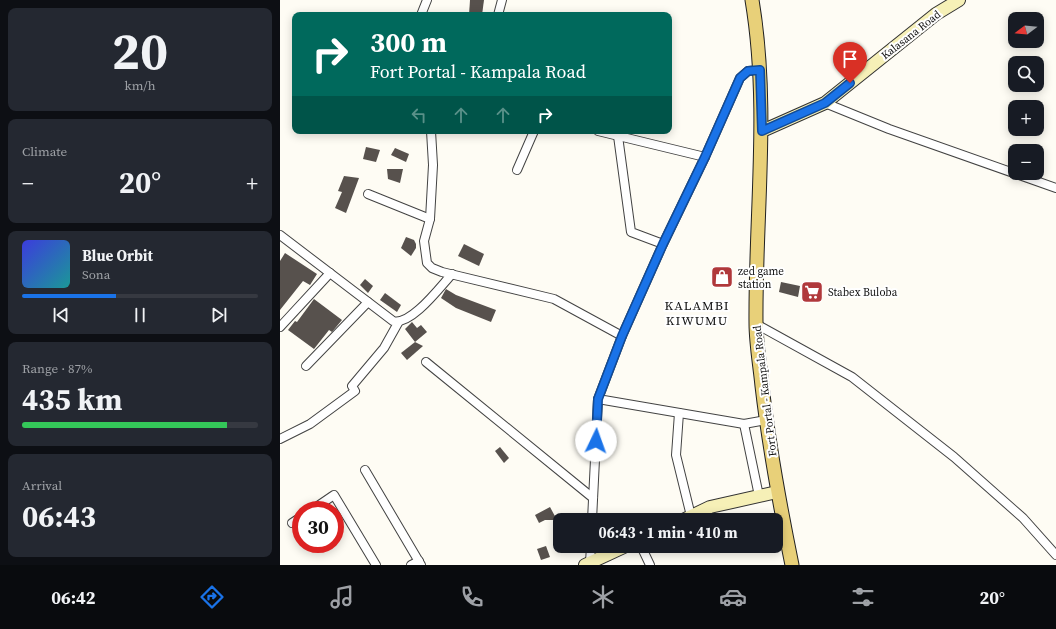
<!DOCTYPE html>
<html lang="en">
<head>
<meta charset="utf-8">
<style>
  :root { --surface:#171b24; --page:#242831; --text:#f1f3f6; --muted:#9ea1a6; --line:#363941; --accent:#1a73e8 }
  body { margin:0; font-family:"Source Serif 4",serif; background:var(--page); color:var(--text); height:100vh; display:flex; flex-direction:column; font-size:15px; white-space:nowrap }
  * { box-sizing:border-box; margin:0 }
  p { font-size:13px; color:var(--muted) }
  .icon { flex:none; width:22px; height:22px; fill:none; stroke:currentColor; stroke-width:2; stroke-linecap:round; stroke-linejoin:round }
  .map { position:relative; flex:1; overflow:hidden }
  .side { display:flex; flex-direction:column; gap:8px; padding:8px; background:#0d0f14; width:280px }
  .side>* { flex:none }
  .banner { position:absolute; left:12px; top:12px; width:380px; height:122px; border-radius:8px; box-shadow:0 2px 10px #0003; background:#00695c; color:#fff; overflow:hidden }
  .needle { width:26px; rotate:254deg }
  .buttons { position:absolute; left:728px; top:12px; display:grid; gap:8px }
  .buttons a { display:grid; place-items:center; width:36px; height:36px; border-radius:8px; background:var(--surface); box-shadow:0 2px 10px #0003; font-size:20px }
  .speed { position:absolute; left:12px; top:501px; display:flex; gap:8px; font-size:20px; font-weight:700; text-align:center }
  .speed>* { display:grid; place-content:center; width:52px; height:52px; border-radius:50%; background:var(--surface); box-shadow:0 2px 10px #0003; line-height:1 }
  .speed .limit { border:6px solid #d22; background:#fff; color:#111 }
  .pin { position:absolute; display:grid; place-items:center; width:34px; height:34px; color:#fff; margin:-41px -17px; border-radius:50% 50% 50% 0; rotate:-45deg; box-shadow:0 0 4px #0007 }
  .pin .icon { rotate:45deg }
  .me { position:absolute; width:44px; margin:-22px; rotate:3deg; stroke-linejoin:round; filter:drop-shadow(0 0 3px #0008) }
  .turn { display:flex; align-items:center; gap:14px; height:84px; padding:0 12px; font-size:18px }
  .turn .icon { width:52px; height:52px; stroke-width:2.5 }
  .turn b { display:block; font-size:28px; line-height:34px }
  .lanes { display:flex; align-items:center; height:38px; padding:0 12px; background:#0003; justify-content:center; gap:20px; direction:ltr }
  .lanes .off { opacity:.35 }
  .big { font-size:30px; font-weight:700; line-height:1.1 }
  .side .widget { flex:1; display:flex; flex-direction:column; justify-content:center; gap:6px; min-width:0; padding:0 14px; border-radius:8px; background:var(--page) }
  .side .dial { align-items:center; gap:0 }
  .dial b { font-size:52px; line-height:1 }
  .song { display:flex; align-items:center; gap:12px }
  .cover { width:48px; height:48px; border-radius:6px; background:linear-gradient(135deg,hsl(240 70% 55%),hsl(180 70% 35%)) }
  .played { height:4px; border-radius:2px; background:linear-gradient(90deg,var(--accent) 40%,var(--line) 40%) }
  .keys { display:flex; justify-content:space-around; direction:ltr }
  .heat { display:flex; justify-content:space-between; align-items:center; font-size:22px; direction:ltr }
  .charge { height:6px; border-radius:3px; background:linear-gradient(90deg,#34c759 87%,var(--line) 0) }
  .trip { position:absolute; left:273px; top:513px; width:230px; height:40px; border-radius:8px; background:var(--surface); box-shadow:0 2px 10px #0003; font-weight:700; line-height:40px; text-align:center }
  .menu { display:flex; height:64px; justify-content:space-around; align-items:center; background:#090b0e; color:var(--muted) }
  .menu .icon { width:28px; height:28px }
  .menu .current { color:var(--accent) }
  .menu b { font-size:18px; color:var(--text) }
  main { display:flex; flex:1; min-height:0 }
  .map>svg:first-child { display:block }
  .building { fill:#57514d }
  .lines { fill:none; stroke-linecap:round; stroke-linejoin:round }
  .street-casing { stroke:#434343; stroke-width:10 }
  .secondary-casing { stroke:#323232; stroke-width:14 }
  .primary-casing { stroke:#212121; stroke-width:15 }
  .street { stroke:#fff; stroke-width:8 }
  .secondary { stroke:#f6f0b7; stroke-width:12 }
  .primary { stroke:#e8d079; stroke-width:13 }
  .route-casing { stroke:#114b97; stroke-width:10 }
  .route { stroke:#1a73e8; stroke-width:7 }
  .labels { text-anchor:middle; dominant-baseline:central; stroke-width:4; stroke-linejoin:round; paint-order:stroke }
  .street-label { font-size:11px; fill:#101010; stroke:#fff }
  .poi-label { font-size:11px; fill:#101010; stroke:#fff; text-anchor:start }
  .quarter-label { font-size:13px; letter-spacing:1px; fill:#101010; stroke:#fff }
</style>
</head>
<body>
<main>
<section class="side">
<div class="widget dial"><b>20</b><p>km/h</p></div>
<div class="widget"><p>Climate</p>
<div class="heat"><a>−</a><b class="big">20°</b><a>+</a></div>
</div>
<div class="widget">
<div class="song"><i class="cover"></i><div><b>Blue Orbit</b><p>Sona</p></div></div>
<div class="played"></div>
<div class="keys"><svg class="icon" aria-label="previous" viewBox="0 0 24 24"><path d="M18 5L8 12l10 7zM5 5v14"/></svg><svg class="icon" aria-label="pause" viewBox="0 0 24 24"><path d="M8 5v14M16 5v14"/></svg><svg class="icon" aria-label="next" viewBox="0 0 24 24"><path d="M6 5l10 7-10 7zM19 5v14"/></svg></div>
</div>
<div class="widget"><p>Range · 87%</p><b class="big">435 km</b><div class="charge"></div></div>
<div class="widget"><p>Arrival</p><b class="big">06:43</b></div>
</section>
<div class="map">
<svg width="776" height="565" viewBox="0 0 776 565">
  <rect width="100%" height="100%" fill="#fefcf4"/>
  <g class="building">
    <path d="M190,0h14l-2,15h-13z"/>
    <path d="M86,147l14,3 -4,12 -13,-3z"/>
    <path d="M115,148l14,6 -3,8 -15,-7z"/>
    <path d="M107,169h16l-3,14 -12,-4z"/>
    <path d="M64,176l15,2 -13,35 -11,-5 7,-16 -4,-1z"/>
    <path d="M126,237l8,3 2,4v4l-5,8 -10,-8z"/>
    <path d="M184,244l20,10 -5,12 -21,-10z"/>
    <path d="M5,253l32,21 -7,11 -7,-4 -23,29v-49z"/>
    <path d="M85,279l8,7 -5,7 -8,-8z"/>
    <path d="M501,282l19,4 -2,11 -19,-5z"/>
    <path d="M166,289l10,6 40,15 -5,12 -35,-14 -15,-10z"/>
    <path d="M105,293l16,12 -4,7 -17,-12z"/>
    <path d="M34,299l28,21 -10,12 -3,-2 -15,19 -26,-19 7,-9 2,1z"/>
    <path d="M132,322l5,6 4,-3 6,7 -12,10 -10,-13z"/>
    <path d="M135,342l8,4 -16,14 -6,-7z"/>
    <path d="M220,447l9,11 -5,5 -9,-12z"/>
    <path d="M270,507l7,13h-12l-6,3 -4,-8z"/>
    <path d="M266,546l4,11 -9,3 -4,-11z"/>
  </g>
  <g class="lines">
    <g class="street-casing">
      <g id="street">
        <path d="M141,15l6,-15"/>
        <path d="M218,15l4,-15"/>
        <path d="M545,103l64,26 167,59"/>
        <path d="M151,131l2,34 -3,54 -6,22 3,22 5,5 10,4 112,27 68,37"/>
        <path d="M318,131l107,26"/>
        <path d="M338,136l13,96 32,12"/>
        <path d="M237,170l17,-39"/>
        <path d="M88,194l62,25"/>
        <path d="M0,235l113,86c18,5 47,-34 59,-47"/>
        <path d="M476,324l96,53 102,80 69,61 33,37"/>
        <path d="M0,327l50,-54"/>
        <path d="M146,362l167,136"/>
        <path d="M26,366l62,-64"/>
        <path d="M318,399l146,25 22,-4"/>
        <path d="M399,413l-3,42 15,61"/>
        <path d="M464,424l15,72"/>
        <path d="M0,439l30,-15 45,-33 -3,-5 32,-38 14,-25"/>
        <path d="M85,470l56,95"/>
        <path d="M32,510l22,-15 42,70"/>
        <path d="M312,520l6,-121 24,-63 41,-92 42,-87 35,-79 8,-7 12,-1"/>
        <path d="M12,523l9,-6"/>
        <path d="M361,546l9,19"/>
        <path d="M310,562l1,-16"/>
        <path d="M131,565l8,-4"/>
      </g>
    </g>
    <g class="secondary-casing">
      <g id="secondary">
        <path d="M482,131l63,-28 111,-89 23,-14"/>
        <path d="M403,520l27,-13 67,-15"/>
        <path d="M305,565l41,-19"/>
      </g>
    </g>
    <g class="primary-casing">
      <path id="primary" d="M472,0c18,107 3,215 4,323 0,21 4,42 6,63 7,60 18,120 30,179"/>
    </g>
    <use href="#street" class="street"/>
    <use href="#secondary" class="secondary"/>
    <use href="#primary" class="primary"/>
  </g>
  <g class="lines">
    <g class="route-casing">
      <path id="route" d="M316,441l2,-42 24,-63 41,-92 42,-87 35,-79 8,-7 12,-1 2,61 63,-28 25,-20"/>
    </g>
    <use href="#route" class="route"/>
  </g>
  <defs>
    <g id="shop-square" transform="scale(1.15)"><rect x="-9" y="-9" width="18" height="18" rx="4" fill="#b0383b" stroke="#fff"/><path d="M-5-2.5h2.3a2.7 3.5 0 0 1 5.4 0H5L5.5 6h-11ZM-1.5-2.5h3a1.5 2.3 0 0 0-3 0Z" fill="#fff"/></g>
    <g id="supermarket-square" transform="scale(1.15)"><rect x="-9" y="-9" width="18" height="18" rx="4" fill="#b0383b" stroke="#fff"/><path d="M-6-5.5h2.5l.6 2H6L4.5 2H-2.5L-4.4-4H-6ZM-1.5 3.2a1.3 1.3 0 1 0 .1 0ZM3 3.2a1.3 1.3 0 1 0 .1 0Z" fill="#fff"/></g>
  </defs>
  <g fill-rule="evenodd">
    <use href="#shop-square" x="442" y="277"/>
    <use href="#supermarket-square" x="532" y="292"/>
  </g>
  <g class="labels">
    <g class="street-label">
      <text transform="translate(631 35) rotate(-38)">Kalasana Road</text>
      <text transform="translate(485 391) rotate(-97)">Fort Portal - Kampala Road</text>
    </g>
    <g class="poi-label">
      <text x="458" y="271">zed game<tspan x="458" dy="13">station</tspan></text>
      <text x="548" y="292">Stabex Buloba</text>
    </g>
    <g class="quarter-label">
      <text x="417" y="305">KALAMBI<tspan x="417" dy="15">KIWUMU</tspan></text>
    </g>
  </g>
</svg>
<div class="buttons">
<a><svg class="needle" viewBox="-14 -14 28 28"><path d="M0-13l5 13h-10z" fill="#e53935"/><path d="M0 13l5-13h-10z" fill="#9ea1a6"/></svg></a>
<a><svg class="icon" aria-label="search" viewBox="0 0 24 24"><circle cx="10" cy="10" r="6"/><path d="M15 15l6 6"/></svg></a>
<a>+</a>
<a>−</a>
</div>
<div class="speed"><div class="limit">30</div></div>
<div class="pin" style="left:570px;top:83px;background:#d93025"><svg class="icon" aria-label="arrive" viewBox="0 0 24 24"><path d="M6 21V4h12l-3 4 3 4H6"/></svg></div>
<svg class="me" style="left:316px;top:441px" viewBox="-20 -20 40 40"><circle r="19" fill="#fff"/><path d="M0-13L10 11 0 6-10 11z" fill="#1a73e8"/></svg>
<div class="trip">06:43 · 1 min · 410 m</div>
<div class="banner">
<div class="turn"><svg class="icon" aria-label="right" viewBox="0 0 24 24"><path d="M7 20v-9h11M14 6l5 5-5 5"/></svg><div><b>300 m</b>Fort Portal - Kampala Road</div></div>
<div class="lanes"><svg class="icon off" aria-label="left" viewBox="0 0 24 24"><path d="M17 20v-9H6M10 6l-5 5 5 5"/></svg><svg class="icon off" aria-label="ahead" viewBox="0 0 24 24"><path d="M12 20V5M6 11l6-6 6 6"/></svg><svg class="icon off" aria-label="ahead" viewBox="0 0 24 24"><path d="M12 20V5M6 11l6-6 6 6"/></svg><svg class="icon" aria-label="right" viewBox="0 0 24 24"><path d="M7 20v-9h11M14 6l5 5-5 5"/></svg></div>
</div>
</div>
</main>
<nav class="menu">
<b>06:42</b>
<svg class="icon current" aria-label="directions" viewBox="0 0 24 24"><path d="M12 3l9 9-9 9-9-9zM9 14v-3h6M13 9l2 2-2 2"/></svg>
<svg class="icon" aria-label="music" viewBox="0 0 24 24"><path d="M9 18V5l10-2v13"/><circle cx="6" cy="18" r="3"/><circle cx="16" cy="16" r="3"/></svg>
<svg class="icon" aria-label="phone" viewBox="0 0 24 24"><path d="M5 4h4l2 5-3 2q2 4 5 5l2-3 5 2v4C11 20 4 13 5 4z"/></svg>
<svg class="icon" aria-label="climate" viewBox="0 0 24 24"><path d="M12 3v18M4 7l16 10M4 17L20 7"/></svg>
<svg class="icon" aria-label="car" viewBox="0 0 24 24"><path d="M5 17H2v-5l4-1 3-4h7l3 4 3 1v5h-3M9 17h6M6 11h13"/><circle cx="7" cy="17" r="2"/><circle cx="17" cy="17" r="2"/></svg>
<svg class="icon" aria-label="filters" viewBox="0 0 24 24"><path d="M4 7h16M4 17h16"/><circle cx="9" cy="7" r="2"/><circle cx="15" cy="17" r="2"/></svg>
<b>20°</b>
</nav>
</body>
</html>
